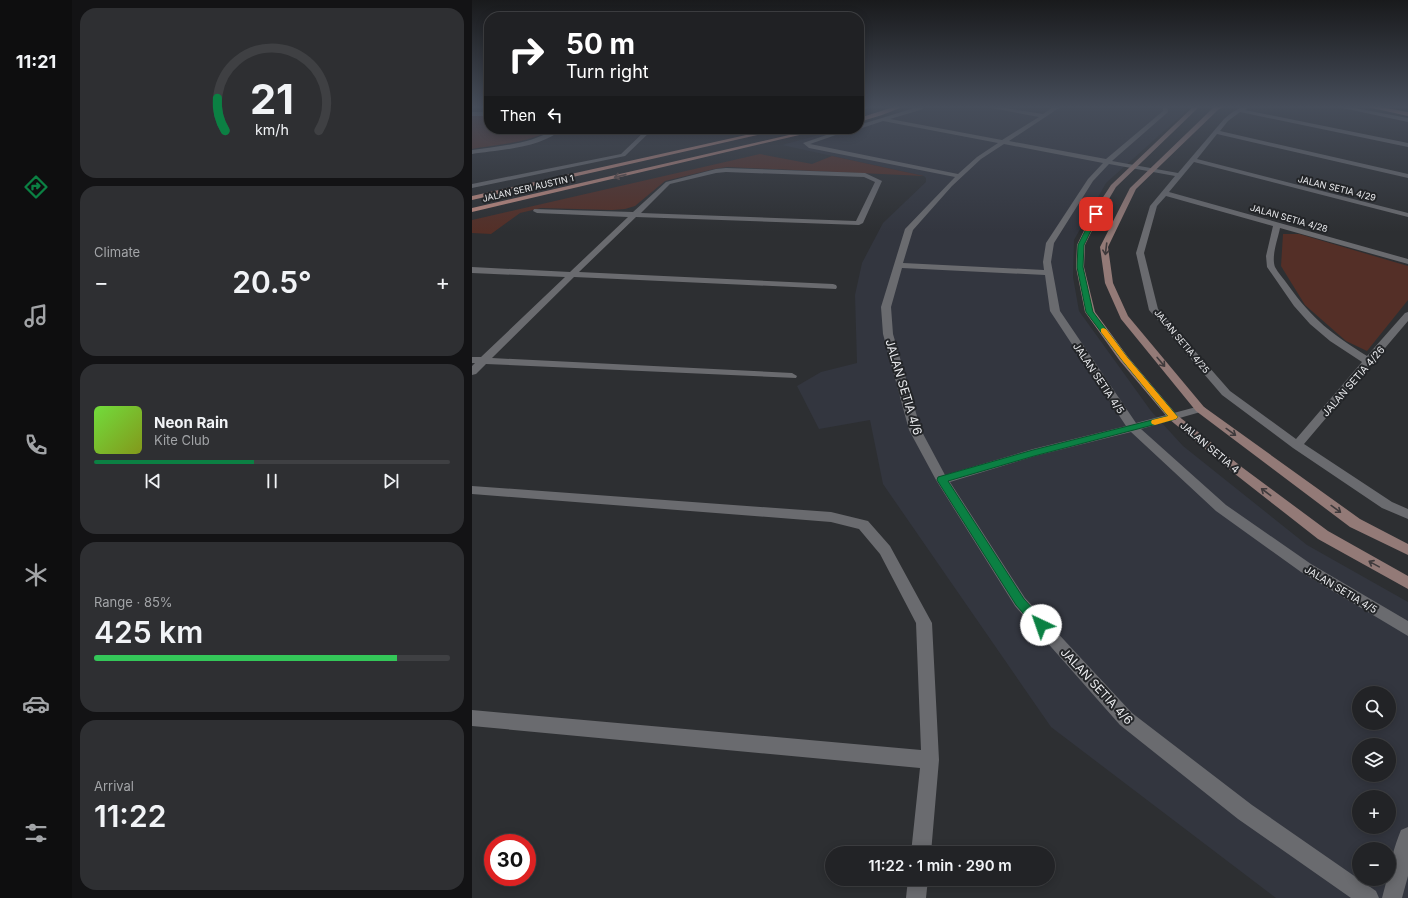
<!DOCTYPE html>
<html lang="en">
<head>
<meta charset="utf-8">
<style>
  :root { --surface:#222326; --page:#2e2f32; --text:#f1f3f6; --muted:#a2a4a7; --line:#3f4043; --accent:#0b8043 }
  body { margin:0; font-family:Inter,sans-serif; background:var(--page); color:var(--text); height:100vh; display:flex; flex-direction:column; font-size:15px; white-space:nowrap }
  * { box-sizing:border-box; margin:0 }
  p { font-size:13px; color:var(--muted) }
  .icon { flex:none; width:22px; height:22px; fill:none; stroke:currentColor; stroke-width:2; stroke-linecap:round; stroke-linejoin:round }
  .map { position:relative; flex:1; overflow:hidden }
  .details { display:flex; flex-direction:column; gap:8px; padding:8px; background:#131315; width:400px }
  .details>* { flex:none }
  .hud { position:absolute; left:12px; top:12px; width:380px; height:122px; border-radius:16px; box-shadow:0 2px 10px #0003,0 0 0 1px var(--line); background:#202124; color:#fff; overflow:hidden }
  .controls { position:absolute; left:880px; top:686px; display:grid; gap:8px }
  .controls a { display:grid; place-items:center; width:44px; height:44px; border-radius:50%; background:var(--surface); box-shadow:0 2px 10px #0003,0 0 0 1px var(--line); font-size:20px }
  .speed { position:absolute; left:12px; top:834px; display:flex; gap:8px; font-size:20px; font-weight:700; text-align:center }
  .speed>* { display:grid; place-content:center; width:52px; height:52px; border-radius:50%; background:var(--surface); box-shadow:0 2px 10px #0003,0 0 0 1px var(--line); line-height:1 }
  .speed .limit { border:6px solid #d22; background:#fff; color:#111 }
  .pin { position:absolute; display:grid; place-items:center; width:34px; height:34px; color:#fff; margin:-17px; border-radius:8px; box-shadow:0 2px 6px #0006 }
  .me { position:absolute; width:44px; margin:-22px; rotate:318deg; stroke-linejoin:round; filter:drop-shadow(0 0 3px #0008) }
  .turn { display:flex; align-items:center; gap:14px; height:84px; padding:0 16px; font-size:18px }
  .turn .icon { width:52px; height:52px; stroke-width:2.5 }
  .turn b { display:block; font-size:28px; line-height:34px }
  .then { display:flex; align-items:center; height:38px; padding:0 16px; background:#0003; gap:8px; font-size:15px }
  .big { font-size:30px; font-weight:600; line-height:1.1 }
  .details .card { flex:1; display:flex; flex-direction:column; justify-content:center; gap:6px; min-width:0; padding:0 14px; border-radius:16px; background:var(--page) }
  .details .dial { align-items:center; gap:0 }
  .dial svg { height:104px; overflow:visible; fill:none; stroke:var(--line); stroke-width:7; stroke-linecap:round; text-anchor:middle }
  .dial text { fill:var(--text); stroke:none }
  .song { display:flex; align-items:center; gap:12px }
  .cover { width:48px; height:48px; border-radius:6px; background:linear-gradient(135deg,hsl(100 70% 55%),hsl(70 70% 35%)) }
  .played { height:4px; border-radius:2px; background:linear-gradient(90deg,var(--accent) 45%,var(--line) 45%) }
  .keys { display:flex; justify-content:space-around; direction:ltr }
  .heat { display:flex; justify-content:space-between; align-items:center; font-size:22px; direction:ltr }
  .charge { height:6px; border-radius:3px; background:linear-gradient(90deg,#34c759 85%,var(--line) 0) }
  .trip { position:absolute; left:353px; top:846px; width:230px; height:40px; border-radius:20px; background:var(--surface); box-shadow:0 2px 10px #0003,0 0 0 1px var(--line); font-weight:600; line-height:40px; text-align:center }
  main { display:flex; flex:1; min-height:0 }
  .tab-bar { display:flex; flex-direction:column; width:72px; justify-content:space-around; align-items:center; background:#0e0e0f; color:var(--muted) }
  .tab-bar .icon { width:28px; height:28px }
  .tab-bar .selected { color:var(--accent) }
  .tab-bar b { font-size:18px; color:var(--text) }
  .map>svg:first-child { display:block }
  .built { fill:#33363f; fill-rule:evenodd }
  .green { fill:#542f27 }
  .lines { fill:none; stroke-linecap:round; stroke-linejoin:round }
  .street { fill:#6a6b6f; fill-rule:evenodd }
  .secondary { fill:#937a77; fill-rule:evenodd }
  .primary { fill:#bc897f; fill-rule:evenodd }
  .wall { fill:#3b4a76 }
  .shaded-wall { fill:#303c60 }
  .oneway { stroke:#604d4b }
  .oneway2 { stroke:#3f3a3c }
  .route { fill:#0b8043; stroke:#07532c }
  .slow { fill:#f59e0b }
  .labels { text-anchor:middle; dominant-baseline:central; stroke-width:4; stroke-linejoin:round; paint-order:stroke }
  .far-street-label { font-size:9px; fill:#ebecef; stroke:#232528 }
  .street-label { font-size:10px; fill:#ebecef; stroke:#232528 }
  .near-street-label { font-size:12px; fill:#ebecef; stroke:#232528 }
</style>
</head>
<body>
<main>
<nav class="tab-bar">
<b>11:21</b>
<svg class="icon selected" aria-label="directions" viewBox="0 0 24 24"><path d="M12 3l9 9-9 9-9-9zM9 14v-3h6M13 9l2 2-2 2"/></svg>
<svg class="icon" aria-label="music" viewBox="0 0 24 24"><path d="M9 18V5l10-2v13"/><circle cx="6" cy="18" r="3"/><circle cx="16" cy="16" r="3"/></svg>
<svg class="icon" aria-label="phone" viewBox="0 0 24 24"><path d="M5 4h4l2 5-3 2q2 4 5 5l2-3 5 2v4C11 20 4 13 5 4z"/></svg>
<svg class="icon" aria-label="climate" viewBox="0 0 24 24"><path d="M12 3v18M4 7l16 10M4 17L20 7"/></svg>
<svg class="icon" aria-label="car" viewBox="0 0 24 24"><path d="M5 17H2v-5l4-1 3-4h7l3 4 3 1v5h-3M9 17h6M6 11h13"/><circle cx="7" cy="17" r="2"/><circle cx="17" cy="17" r="2"/></svg>
<svg class="icon" aria-label="filters" viewBox="0 0 24 24"><path d="M4 7h16M4 17h16"/><circle cx="9" cy="7" r="2"/><circle cx="15" cy="17" r="2"/></svg>
</nav>
<section class="details">
<div class="card dial"><svg viewBox="0 0 100 80">
<path d="M14 69A42 42 0 1 1 86 69"/>
<path d="M14 69A42 42 0 0 1 8 44" stroke="#0b8043"/>
<text x="50" y="56" font-size="32" font-weight="700">21</text>
<text x="50" y="72" font-size="11">km/h</text>
</svg></div>
<div class="card"><p>Climate</p>
<div class="heat"><a>−</a><b class="big">20.5°</b><a>+</a></div>
</div>
<div class="card">
<div class="song"><i class="cover"></i><div><b>Neon Rain</b><p>Kite Club</p></div></div>
<div class="played"></div>
<div class="keys"><svg class="icon" aria-label="previous" viewBox="0 0 24 24"><path d="M18 5L8 12l10 7zM5 5v14"/></svg><svg class="icon" aria-label="pause" viewBox="0 0 24 24"><path d="M8 5v14M16 5v14"/></svg><svg class="icon" aria-label="next" viewBox="0 0 24 24"><path d="M6 5l10 7-10 7zM19 5v14"/></svg></div>
</div>
<div class="card"><p>Range · 85%</p><b class="big">425 km</b><div class="charge"></div></div>
<div class="card"><p>Arrival</p><b class="big">11:22</b></div>
</section>
<div class="map">
<svg width="936" height="898" viewBox="0 0 936 898">
  <rect width="100%" height="100%" fill="#2d2f32"/>
  <path class="built" d="M442,106h274l-5,8 -77,69 -32,57 -1,37 6,34 72,100 32,35 124,99 101,57v296h-132l-225,-171 -168,-243 -13,-64 -51,9 -22,-43 24,-14 36,-9 -2,-68 7,-32 21,-40 43,-41v-4l-2,-2 -142,-31 59,-16h18v-5l37,-10zM887,693h30v30h-30zM887,745h30v30h-30zM887,797h30v30h-30zM887,849h30v30h-30z"/>
  <g class="green">
    <path d="M0,116h17v13h62c-16,13 -57,16 -79,20z"/>
    <path d="M288,154l52,10 20,-8 92,20 -197,-9 -13,2 -49,12 -30,25 -10,3 -13,1 -71,-2 -21,5 -29,21 -19,-1v-13z"/>
    <path d="M811,234h16l109,32v34l-41,51 -21,-10 -41,-36 -24,-39z"/>
  </g>
  <g class="lines">
    <g class="street">
      <path d="M449,106h7l-8,4 -30,9 112,21 37,-23 -58,-11h12l50,8 12,-8h7l-53,35 97,18 57,-48v-5h4l1,6 -56,49 66,12 46,-54c8,-7 16,-13 27,-13l-6,4 163,33v4l-168,-35 -12,9 -8,10 188,43v4l-191,-44 -20,25 211,54v4l-214,-55 -25,30 239,67v5l-128,-36c-2,11 -9,28 -5,39 3,6 9,12 13,18 25,35 44,49 79,71l38,-43 3,-1v9l-34,40v3l-3,1 -67,79 88,58 16,7v10l-26,-11 -89,-60 -71,-53 -73,-85 -13,-57 14,-47 25,-30 -66,-12 -16,17 -39,62 -3,19 9,49 76,112 64,-17 4,1 2,2 -2,2 -63,18 85,76 85,59 97,57v15l-107,-64 -85,-61 -85,-79 -96,24 -85,26 75,116 107,115 120,92 124,86 3,7h-28l-113,-79 -118,-94 -105,-119 -79,-126 -27,-50 -26,-96 -2,-27 24,-78 50,-52 -146,-29 -6,-5 41,-14h9l-43,15 148,30 19,-17 21,-14 -115,-22 -24,8v-4zM532,144l99,19 -15,16 -42,64 -3,19 1,8 -141,-7 10,-33 39,-44 29,-27zM694,196l107,30 -7,30 1,11 27,39 16,18 20,17 32,21 -66,77 -66,-48 -72,-82 -14,-56 13,-47zM430,268l143,7 5,36 76,115 -93,23 -88,26 -24,-45 -28,-96 -2,-27z"/>
      <path d="M861,106h11l64,12v4z"/>
      <rect x="0" y="112" width="17" height="4"/>
      <path d="M83,129h7c-20,19 -64,21 -90,25v-4c28,-4 59,-6 83,-21z"/>
      <path d="M175,129h6l-28,27 -153,32v-4l149,-30z"/>
      <path d="M254,168l139,5 17,8 -19,42 -4,2 -223,-8 -57,55 254,12 3,1 1,2 -1,2 -262,-12 -82,81 300,15 5,3 -1,2 -310,-14 -10,10 -4,1v-9l3,-3h-3v-6h9l84,-80 -93,-4v-6l98,5 58,-55 -91,-4 -4,-2 1,-2 99,3 33,-30 50,-13zM254,172l138,5 11,5 -19,39 -215,-8 29,-29 46,-11z"/>
      <path d="M0,486l359,26 37,9 22,25 42,77 7,137 -8,93h-20l9,-85 -448,-42v-16l449,40 -5,-127 -36,-69 -21,-25 -28,-7 -359,-28z"/>
      <path d="M936,827v49l-6,22h-20l5,-19h2c0,-16 6,-34 12,-49z"/>
      <path d="M436,879h20l-2,19h-20z"/>
    </g>
    <g class="secondary">
      <path d="M722,106h6l-84,81 -16,27 -15,31 -1,22 11,45 33,45 49,58 66,53 85,63 80,45v13l-90,-50 -83,-65 -66,-55 -49,-58 -35,-49 -9,-45 1,-22 15,-31 19,-29z"/>
      <path d="M743,106h7l-86,83 -28,58 5,36 15,33 76,91 156,112 48,25v11l-58,-28 -154,-116 -75,-92 -16,-36 -5,-36 30,-59z"/>
    </g>
    <g class="primary">
      <path d="M392,106h8l-13,6v-4z"/>
      <path d="M425,106h8l-23,9 -23,7v-4z"/>
      <path d="M746,106h11l-14,4 -3,-2z"/>
      <path d="M891,106h11l34,6v4z"/>
      <path d="M301,129h11l-312,71v-4z"/>
      <path d="M343,129h10l-353,83v-4z"/>
    </g>
  </g>
  <path class="wall" d="M226,129h16l-10,2z"/>
  <path class="shaded-wall" d="M231,129h11l-10,2z"/>
  <defs><path id="oneway-shaft" d="M-6 0H5M1.5-3L5.5 0L1.5 3" fill="none" stroke-width="1.6" stroke-linecap="round" stroke-linejoin="round"/></defs>
  <use class="oneway" href="#oneway-shaft" transform="translate(148 176) rotate(167)"/>
  <g class="oneway2">
    <use href="#oneway-shaft" transform="translate(634 249) rotate(97)"/>
    <use href="#oneway-shaft" transform="translate(689 362) rotate(50)"/>
    <use href="#oneway-shaft" transform="translate(759 432) rotate(36)"/>
    <use href="#oneway-shaft" transform="translate(794 492) rotate(-143)"/>
    <use href="#oneway-shaft" transform="translate(864 509) rotate(36)"/>
    <use href="#oneway-shaft" transform="translate(902 564) rotate(-151)"/>
  </g>
  <linearGradient id="sky" x2="0" y2="1"><stop stop-color="#191a1c"/><stop offset="0.46" stop-color="#464d5a"/><stop offset="1" stop-color="#464d5a" stop-opacity="0"/></linearGradient>
  <rect width="936" height="232" fill="url(#sky)"/>
  <path class="route" d="M622,213l5,1 -15,31 -1,22 10,45 34,45 51,60 -2,2 -142,37 -86,25 76,118 21,23 2,3 -2,4 -4,1 -4,-1 -21,-24 -79,-125 1,-3 95,-27 135,-34 -46,-56 -36,-48 -9,-45 1,-22z"/>
  <path class="slow" d="M631,328l3,1 21,28 49,58 2,2 -2,2 -21,6 -3,-1 -1,-2 1,-2 16,-4 -46,-56 -21,-28v-3z"/>
  <g class="labels">
    <g class="far-street-label">
      <text transform="translate(56 188) rotate(-13)">JALAN SERI AUSTIN 1</text>
      <text transform="translate(865 188) rotate(14)">JALAN SETIA 4/29</text>
      <text transform="translate(817 218) rotate(16)">JALAN SETIA 4/28</text>
      <text transform="translate(710 341) rotate(50)">JALAN SETIA 4/25</text>
    </g>
    <g class="street-label">
      <text transform="translate(627 378) rotate(56)">JALAN SETIA 4/5</text>
      <text transform="translate(881 381) rotate(-49)">JALAN SETIA 4/26</text>
      <text transform="translate(738 447) rotate(40)">JALAN SETIA 4</text>
      <text transform="translate(869 589) rotate(31)">JALAN SETIA 4/5</text>
    </g>
    <g class="near-street-label">
      <text transform="translate(432 387) rotate(73)">JALAN SETIA 4/6</text>
      <text transform="translate(625 686) rotate(47)">JALAN SETIA 4/6</text>
    </g>
  </g>
</svg>
<div class="controls">
<a><svg class="icon" aria-label="search" viewBox="0 0 24 24"><circle cx="10" cy="10" r="6"/><path d="M15 15l6 6"/></svg></a>
<a><svg class="icon" aria-label="layers" viewBox="0 0 24 24"><path d="M12 4l9 5-9 5-9-5zM3 14l9 5 9-5"/></svg></a>
<a>+</a>
<a>−</a>
</div>
<div class="speed"><div class="limit">30</div></div>
<div class="pin" style="left:624px;top:214px;background:#d93025"><svg class="icon" aria-label="arrive" viewBox="0 0 24 24"><path d="M6 21V4h12l-3 4 3 4H6"/></svg></div>
<svg class="me" style="left:569px;top:625px" viewBox="-20 -20 40 40"><circle r="19" fill="#fff"/><path d="M0-13L10 11 0 6-10 11z" fill="#0b8043"/></svg>
<div class="trip">11:22 · 1 min · 290 m</div>
<div class="hud">
<div class="turn"><svg class="icon" aria-label="right" viewBox="0 0 24 24"><path d="M7 20v-9h11M14 6l5 5-5 5"/></svg><div><b>50 m</b>Turn right</div></div>
<div class="then">Then<svg class="icon" aria-label="left" viewBox="0 0 24 24"><path d="M17 20v-9H6M10 6l-5 5 5 5"/></svg></div>
</div>
</div>
</main>
</body>
</html>
